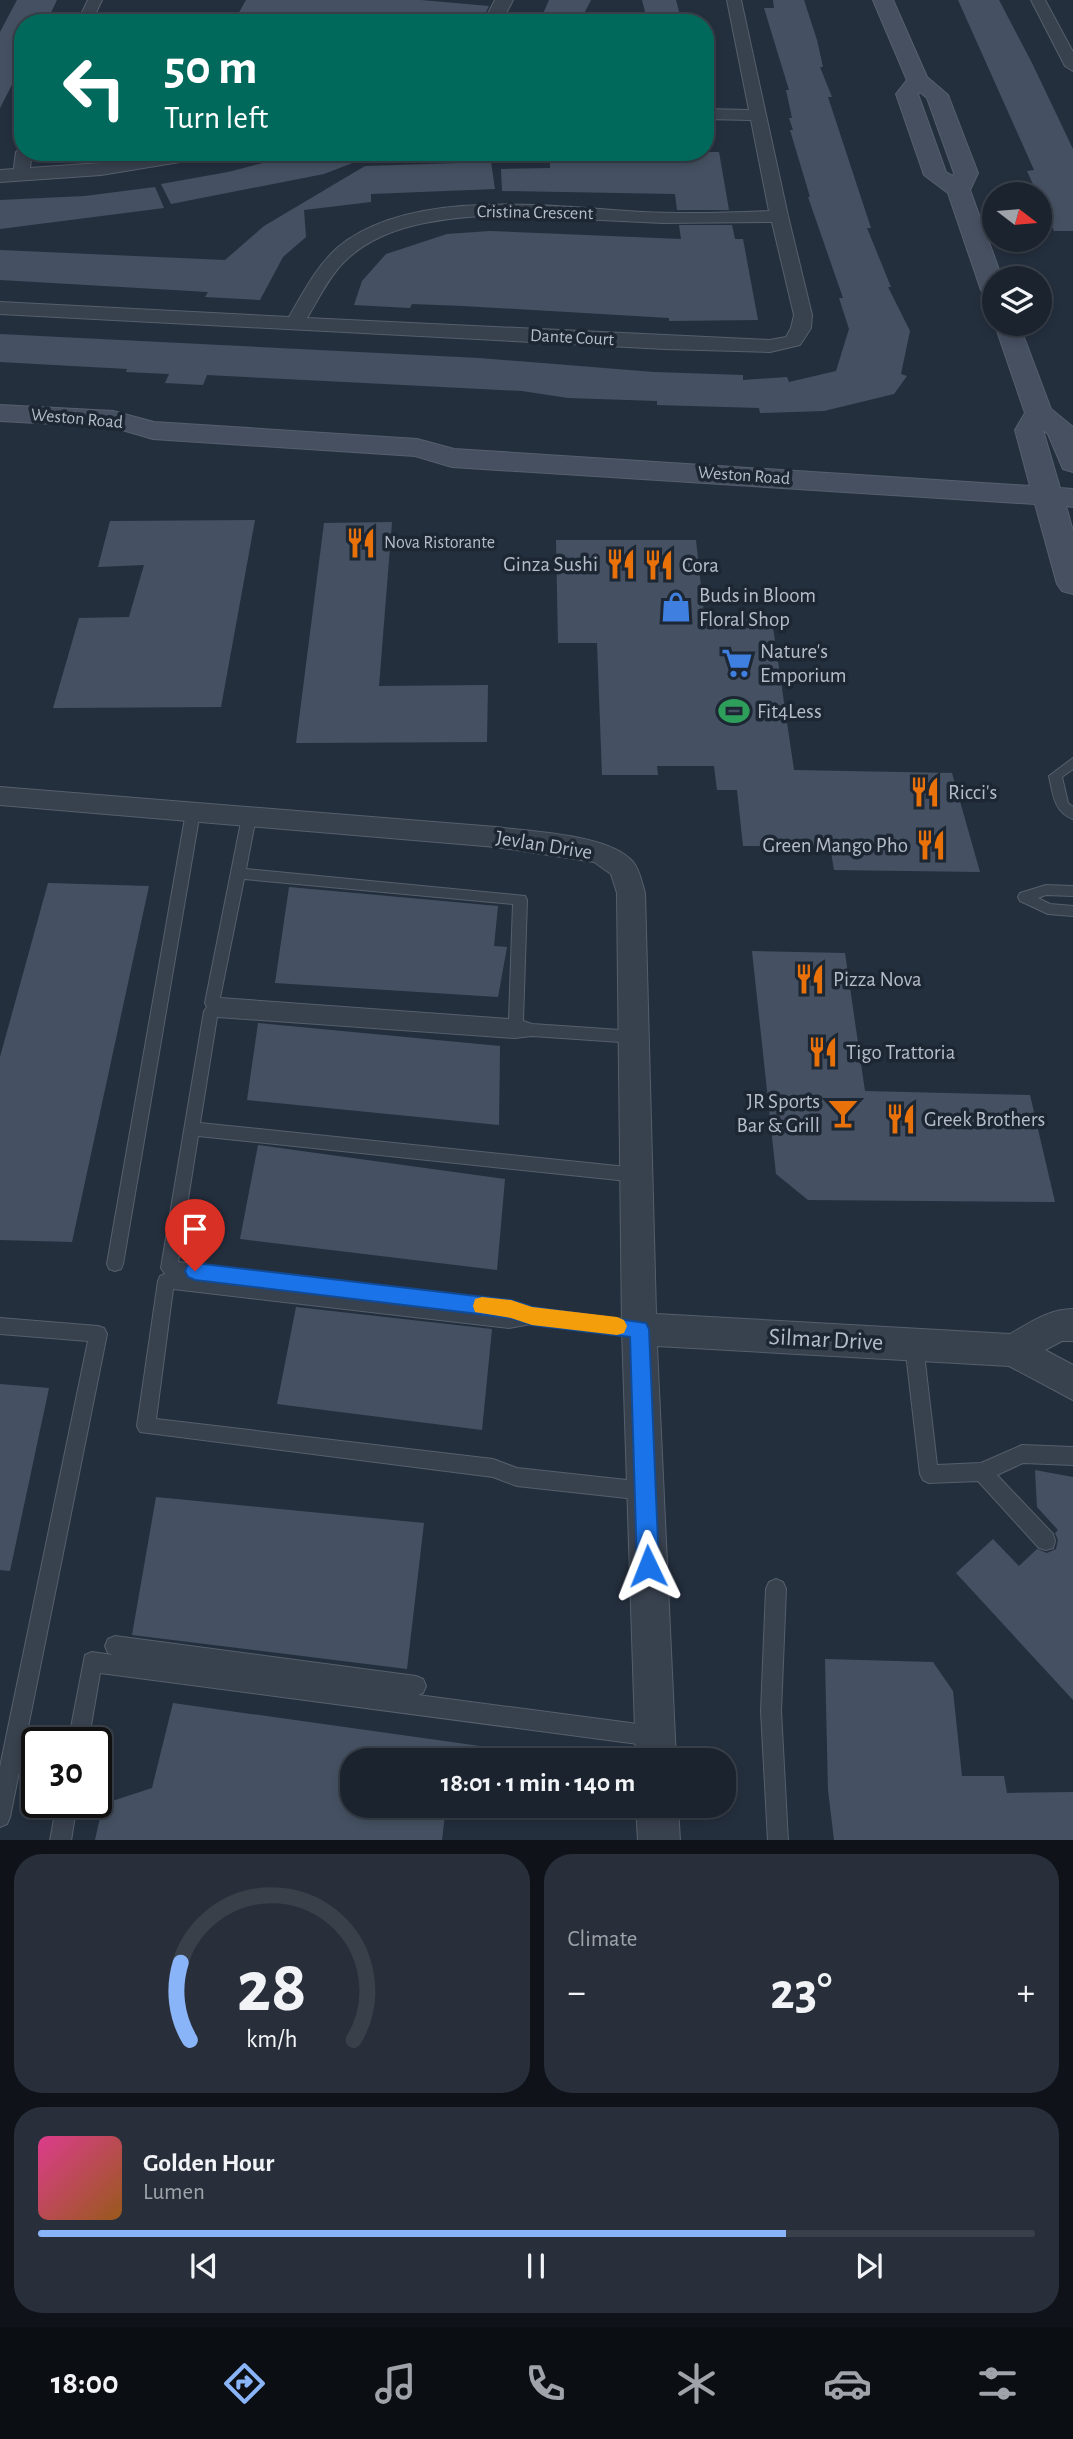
<!DOCTYPE html>
<html lang="en">
<head>
<meta charset="utf-8">
<style>
  :root { --surface:#1b232e; --page:#282f3a; --text:#f1f3f6; --muted:#a0a4aa; --line:#39404a; --accent:#8ab4f8 }
  body { margin:0; font-family:"Alegreya Sans",sans-serif; background:var(--page); color:var(--text); height:100vh; display:flex; flex-direction:column; font-size:26px; white-space:nowrap }
  * { box-sizing:border-box; margin:0 }
  p { font-size:23px; color:var(--muted) }
  .icon { flex:none; width:38px; height:38px; fill:none; stroke:currentColor; stroke-width:2; stroke-linecap:round; stroke-linejoin:round }
  .map { position:relative; height:1840px; overflow:hidden }
  .side { display:flex; flex-direction:column; gap:14px; padding:14px; background:#0f1319; flex:1 }
  .side>* { flex:none }
  .banner { position:absolute; left:14px; top:14px; width:700px; height:147px; border-radius:28px; box-shadow:0 4px 10px #0003,0 0 0 2px var(--line); background:#00695c; color:#fff; overflow:hidden }
  .needle { width:46px; rotate:106deg }
  .fabs { position:absolute; left:982px; top:182px; display:grid; gap:14px }
  .fabs a { display:grid; place-items:center; width:70px; height:70px; border-radius:50%; background:var(--surface); box-shadow:0 4px 10px #0003,0 0 0 2px var(--line); font-size:35px }
  .speed { position:absolute; left:21px; top:1727px; display:flex; gap:14px; font-size:35px; font-weight:700; text-align:center }
  .speed>* { display:grid; place-content:center; width:91px; height:91px; border-radius:50%; background:var(--surface); box-shadow:0 4px 10px #0003,0 0 0 2px var(--line); line-height:1 }
  .speed .limit { border:4px solid #111; border-radius:10px; background:#fff; color:#111 }
  .pin { position:absolute; display:grid; place-items:center; width:60px; height:60px; color:#fff; margin:-72px -30px; border-radius:50% 50% 50% 0; rotate:-45deg; box-shadow:0 0 7px #0007 }
  .pin .icon { rotate:45deg }
  .me { position:absolute; width:77px; margin:-38px; rotate:358deg; stroke-linejoin:round; filter:drop-shadow(0 0 5px #0008) }
  .turn { display:flex; align-items:center; gap:24px; height:147px; padding:0 35px; font-size:32px }
  .turn .icon { width:91px; height:91px; stroke-width:2.5 }
  .turn b { display:block; font-size:49px; line-height:60px }
  .big { font-size:52px; font-weight:600; line-height:1.1 }
  .side .tile { flex:1; display:flex; flex-direction:column; justify-content:center; gap:10px; min-width:0; padding:0 24px; border-radius:28px; background:var(--page) }
  .side .dial { align-items:center; gap:0 }
  .dial svg { height:182px; overflow:visible; fill:none; stroke:var(--line); stroke-width:7; stroke-linecap:round; text-anchor:middle }
  .dial text { fill:var(--text); stroke:none }
  .song { display:flex; align-items:center; gap:21px }
  .cover { width:84px; height:84px; border-radius:10px; background:linear-gradient(135deg,hsl(330 70% 55%),hsl(30 70% 35%)) }
  .played { height:7px; border-radius:4px; background:linear-gradient(90deg,var(--accent) 75%,var(--line) 75%) }
  .keys { display:flex; justify-content:space-around; direction:ltr }
  .heat { display:flex; justify-content:space-between; align-items:center; font-size:38px; direction:ltr }
  .side .tiles { flex:1; display:grid; gap:14px; grid-template-columns:1fr 1fr }
  .tile:last-child { grid-column:span 2 }
  .trip { position:absolute; left:340px; top:1748px; width:396px; height:70px; border-radius:28px; background:var(--surface); box-shadow:0 4px 10px #0003,0 0 0 2px var(--line); font-weight:600; line-height:70px; text-align:center }
  .tab-bar { display:flex; height:112px; justify-content:space-around; align-items:center; background:#0b0e12; color:var(--muted) }
  .tab-bar .icon { width:49px; height:49px }
  .tab-bar .on { color:var(--accent) }
  .tab-bar b { font-size:32px; color:var(--text) }
  .map>svg:first-child { display:block }
  .building { fill:#455162 }
  .lines { fill:none; stroke-linecap:round; stroke-linejoin:round }
  .service-casing { stroke:#565f6c; stroke-width:2 }
  .minor-casing { stroke:#565f6c; stroke-width:2 }
  .tertiary-casing { stroke:#565f6c; stroke-width:2 }
  .secondary-casing { stroke:#565f6c; stroke-width:2 }
  .service { fill:#38414e; fill-rule:evenodd }
  .minor { fill:#38414e; fill-rule:evenodd }
  .tertiary { fill:#38414e; fill-rule:evenodd }
  .secondary { fill:#465061; fill-rule:evenodd }
  .route { fill:#1a73e8; stroke:#114b97; stroke-width:2 }
  .slow { fill:#f59e0b }
  .labels { text-anchor:middle; dominant-baseline:central; stroke-width:7; stroke-linejoin:round; paint-order:stroke }
  .far-street-label { font-size:18px; fill:#b4bcc9; stroke:#1d2633 }
  .far-poi-label { font-size:18px; fill:#b4bcc9; stroke:#1d2633; text-anchor:start }
  .poi-label { font-size:21px; fill:#b4bcc9; stroke:#1d2633; text-anchor:start }
  .street-label { font-size:21px; fill:#b4bcc9; stroke:#1d2633 }
  .near-street-label { font-size:24px; fill:#b4bcc9; stroke:#1d2633 }
</style>
</head>
<body>
<div class="map">
<svg width="1073" height="1841" viewBox="0 0 1073 1841">
  <rect width="100%" height="100%" fill="#242f3e"/>
  <g class="building">
    <path d="M17,0h40l-11,23h-23v50h-5l-18,35v-76z"/>
    <path d="M246,0h175l68,6 -8,17h-248z"/>
    <path d="M549,0h42l-12,23h-40z"/>
    <path d="M642,0h34l6,23h-34z"/>
    <path d="M773,0h31l13,40 6,27h-3l12,30h-4l43,131h-4l24,59h-3l22,44 -9,43 6,2 -13,18 -70,17 -64,2 -1,-5 -102,-3v-4l-89,-3 -46,-7 -177,-9 -138,-7 -4,10 -38,-2 4,-9 -43,-2 1,-3 -127,-7v-28l479,24 175,14 89,3v5l44,-3 2,5 47,-11 13,-42 -10,-31h4l-35,-101h2l-20,-67h3l-4,-12h3l-6,-28h3l-25,-82h10z"/>
    <path d="M958,0h41l33,63 41,86v82h-19l-27,-60 7,-1z"/>
    <path d="M306,152l70,2 -52,20 -153,30 -10,-20 67,-12z"/>
    <path d="M550,152h169l10,58h-52l-2,-16 -173,-3 -1,-22 49,-1z"/>
    <path d="M491,162l4,27 -124,5v8l-67,8 2,27 -23,20 -23,43 -55,-3 3,-5 -208,-12v-30l225,10 39,-34 101,-60z"/>
    <path d="M155,187l9,21 -164,21v-29l85,-4z"/>
    <path d="M679,225h53l3,14h8l15,81 -89,1v-3l-206,-12 -51,-2 -2,4 -56,-3 8,-24 24,-27 61,-20 43,-3 191,8z"/>
    <path d="M255,520l-34,187 -168,1 26,-90 50,-1 15,-52 -46,2 12,-46z"/>
    <path d="M392,522l-13,164 109,-1 -1,57 -191,1 28,-220z"/>
    <path d="M556,540h140l8,74h67l23,156 158,3 28,99 -146,-2 -4,-24h-87l-6,-56h-20l-3,-24h-57l1,9h-56l-5,-132h-39z"/>
    <path d="M48,883l101,3 -77,356 -72,-2v-183z"/>
    <path d="M289,887l209,19 -4,40 13,1 -9,50 -223,-14z"/>
    <path d="M752,951l93,2 20,138 165,4 25,107 -247,-2 -32,-26z"/>
    <path d="M258,1023l242,23 -1,79 -252,-25z"/>
    <path d="M258,1145l247,34 -8,91 -257,-31z"/>
    <path d="M296,1307l196,22 -10,101 -205,-26z"/>
    <path d="M0,1384l49,4 -39,183 -10,-1z"/>
    <path d="M1035,1470l38,7v223l-117,-127 37,-34 26,27 18,-17 10,4 9,-4 2,-9 -3,-7 3,-3 -21,-23z"/>
    <path d="M156,1497l268,26 -17,146 -275,-34z"/>
    <path d="M825,1659l108,3 20,29 9,85h42l3,17 66,-1v48h-239l-6,-50z"/>
    <path d="M173,1703l314,44 -1,13h-134v46h94l-4,34h-347l8,-36 49,-16z"/>
  </g>
  <g class="lines">
    <g class="service-casing">
      <g id="service">
        <path d="M1073,758v11l-11,8 6,26 5,4v12c-19,-7 -20,-25 -24,-43z"/>
        <path d="M193,807l7,5 -77,452 -2,5 -6,2 -6,-2 -2,-5 79,-452z"/>
        <path d="M249,812l7,5 -10,52 279,27 2,4 -4,121 9,3 103,7 5,2 2,4 -2,4 -5,2 -103,-7 -17,2 -298,-21 -17,106 437,45 6,2 2,5 -2,5 -6,2 -439,-46 -20,126 333,39 21,7 107,13 6,2 3,6 -3,6 -6,2 -108,-13 -22,4 -336,-39 -17,130 337,40 24,9 128,14 6,3 3,6 -3,6 -6,3 -128,-14 -24,-9 -353,-45 -3,-6 21,-145 2,-5 5,-2 -4,-6 43,-257 3,-4 -2,-4 37,-186zM244,879l269,25 -4,115 -289,-21z"/>
        <path d="M1046,885l27,1v10l-27,-1 -8,3 12,6 23,2v10l-25,-2 -28,-13 -2,-4 2,-4z"/>
        <path d="M0,1318l98,8 6,2 3,6 -97,483 -3,7 -7,3v-60l88,-426 -88,-7z"/>
        <path d="M914,1337l6,2 3,6 14,120 44,-2 41,-18 51,2v18l-50,-2 -26,12 56,59 2,7 -2,7 -7,2 -7,-2 -61,-67 -49,2 -6,-3 -3,-6 -15,-129 3,-6z"/>
        <path d="M776,1579l7,3 3,7 -5,122 7,130h-20l-7,-130 5,-122 3,-7z"/>
        <path d="M115,1636l301,40 7,3 3,7 -3,7 -5,2 235,31 7,3 3,7 -3,7 -7,3 -553,-73 -12,70h-20l17,-88 7,-3 21,3 -5,-2 -3,-7 3,-7z"/>
        <path d="M57,1802h20l-6,39h-21z"/>
      </g>
    </g>
    <g class="minor-casing">
      <g id="minor">
        <path d="M88,0h14l-11,23h-14z"/>
        <path d="M727,0h14l47,216 24,99 -1,13 -11,17 -30,7 -105,-3 -665,-35v-12l289,15c14,-24 27,-50 48,-69 74,-62 216,-41 305,-36 42,2 85,1 127,-1l-18,-91 -46,-1v-10l44,1zM497,215l166,8 109,-1 22,93 -3,13 -5,9 -16,3 -463,-22c11,-18 20,-38 35,-54 39,-41 102,-46 155,-49z"/>
        <path d="M1031,0h14l28,52v19l-8,-5z"/>
        <path d="M23,147v5h9l-3,23 -8,5 -8,-5 3,-23z"/>
        <path d="M0,787l496,40c35,5 114,7 137,35 7,8 9,22 12,31l11,421 354,20c21,-12 39,-25 63,-25v32h-11l-17,9 28,15v35l-64,-34 -352,-20 19,414h-40l-14,-431 -5,-436 -6,-19 -17,-12 -98,-15 -496,-42z"/>
        <path d="M636,1806h42l2,35h-42z"/>
      </g>
    </g>
    <g class="tertiary-casing">
      <g id="tertiary">
        <path d="M495,0h18l-12,23h-18z"/>
        <path d="M165,152h49l-3,4 -7,2 -103,17 -101,7v-12l101,-7z"/>
      </g>
    </g>
    <g class="secondary-casing">
      <g id="secondary">
        <path d="M873,0h20l34,77 21,18 30,78 -8,17 32,88h-8v20l-9,-3 -4,-5 -33,-97 -24,-18 -28,-81 11,-14zM920,92l7,6 27,75 -1,3 -7,-4 -28,-78z"/>
        <path d="M994,322l25,2 32,85 22,18v45l-10,-3 -15,-35 -5,-4 17,58 13,1v18l-7,-1 7,25v63l-11,-3 -5,-7 -22,-80 -583,-37 -37,-11 -262,-17 -41,-12 -112,-6v-16l113,6 41,11 263,17 37,10 576,37 -15,-56 10,-17z"/>
      </g>
    </g>
    <use href="#service" class="service"/>
    <use href="#minor" class="minor"/>
    <use href="#tertiary" class="tertiary"/>
    <use href="#secondary" class="secondary"/>
  </g>
  <path class="route" d="M195,1263l316,37 21,7 114,16 3,6 10,237 -3,7 -8,4 -7,-4 -4,-7 -7,-229 -98,-12 -21,-7 -316,-38 -7,-3 -3,-6 3,-6z"/>
  <path class="slow" d="M482,1297l29,3 21,7 85,10 7,3 3,6 -3,7 -7,2 -85,-10 -21,-7 -36,-6 -2,-6 2,-7z"/>
  <defs>
    <g id="restaurant-bare" transform="scale(2.415)"><path d="M-5-6h1v4h1v-4h1v4h1v-4h1v5L-1.5 .5V6h-2V.5L-5-1ZM5-6V6H3V1.5H1.5Q1.5-4 5-6Z" fill="#e8710a" stroke="#1d2633" stroke-width="2.5" paint-order="stroke"/></g>
    <g id="shop-bare" transform="scale(2.415)"><path d="M-5-2.5h2.3a2.7 3.5 0 0 1 5.4 0H5L5.5 6h-11ZM-1.5-2.5h3a1.5 2.3 0 0 0-3 0Z" fill="#3f7fe0" stroke="#1d2633" stroke-width="2.5" paint-order="stroke"/></g>
    <g id="supermarket-bare" transform="scale(2.415)"><path d="M-6-5.5h2.5l.6 2H6L4.5 2H-2.5L-4.4-4H-6ZM-1.5 3.2a1.3 1.3 0 1 0 .1 0ZM3 3.2a1.3 1.3 0 1 0 .1 0Z" fill="#3f7fe0" stroke="#1d2633" stroke-width="2.5" paint-order="stroke"/></g>
    <g id="stadium-bare" transform="scale(2.415)"><path d="M0-5a6.5 5 0 1 0 0 10a6.5 5 0 1 0 0-10ZM-3.5-1.8h7v3.6h-7Z" fill="#2e9e5b" stroke="#1d2633" stroke-width="2.5" paint-order="stroke"/></g>
    <g id="bar-bare" transform="scale(2.415)"><path d="M-6-5H6L.8 .8V4.5H3.5V6h-7V4.5H-.8V.8Z" fill="#e8710a" stroke="#1d2633" stroke-width="2.5" paint-order="stroke"/></g>
  </defs>
  <g fill-rule="evenodd">
    <use href="#restaurant-bare" x="361" y="543"/>
    <use href="#restaurant-bare" x="621" y="564"/>
    <use href="#restaurant-bare" x="659" y="565"/>
    <use href="#shop-bare" x="676" y="607"/>
    <use href="#supermarket-bare" x="737" y="663"/>
    <use href="#stadium-bare" x="734" y="711"/>
    <use href="#restaurant-bare" x="925" y="792"/>
    <use href="#restaurant-bare" x="931" y="845"/>
    <use href="#restaurant-bare" x="810" y="979"/>
    <use href="#restaurant-bare" x="823" y="1052"/>
    <use href="#bar-bare" x="843" y="1113"/>
    <use href="#restaurant-bare" x="901" y="1119"/>
  </g>
  <g class="labels">
    <g class="far-street-label">
      <text transform="translate(535 213) rotate(1)">Cristina Crescent</text>
      <text transform="translate(572 338) rotate(3)">Dante Court</text>
      <text transform="translate(77 419) rotate(5)">Weston Road</text>
      <text transform="translate(744 476) rotate(4)">Weston Road</text>
    </g>
    <g class="far-poi-label">
      <text x="384" y="543">Nova Ristorante</text>
    </g>
    <g class="poi-label">
      <text x="598" y="564" text-anchor="end">Ginza Sushi</text>
      <text x="682" y="565">Cora</text>
      <text x="699" y="595">Buds in Bloom<tspan x="699" dy="24">Floral Shop</tspan></text>
      <text x="760" y="651">Nature's<tspan x="760" dy="24">Emporium</tspan></text>
      <text x="757" y="711">Fit4Less</text>
      <text x="948" y="792">Ricci's</text>
      <text x="908" y="845" text-anchor="end">Green Mango Pho</text>
      <text x="833" y="979">Pizza Nova</text>
      <text x="846" y="1052">Tigo Trattoria</text>
      <text x="820" y="1101" text-anchor="end">JR Sports<tspan x="820" dy="24">Bar &amp; Grill</tspan></text>
      <text x="924" y="1119">Greek Brothers</text>
    </g>
    <g class="street-label">
      <text transform="translate(544 845) rotate(9)">Jevlan Drive</text>
    </g>
    <g class="near-street-label">
      <text transform="translate(826 1340) rotate(3)">Silmar Drive</text>
    </g>
  </g>
</svg>
<div class="fabs">
<a><svg class="needle" viewBox="-14 -14 28 28"><path d="M0-13l5 13h-10z" fill="#e53935"/><path d="M0 13l5-13h-10z" fill="#a0a4aa"/></svg></a>
<a><svg class="icon" aria-label="layers" viewBox="0 0 24 24"><path d="M12 4l9 5-9 5-9-5zM3 14l9 5 9-5"/></svg></a>
</div>
<div class="speed"><div class="limit">30</div></div>
<div class="pin" style="left:195px;top:1271px;background:#d93025"><svg class="icon" aria-label="arrive" viewBox="0 0 24 24"><path d="M6 21V4h12l-3 4 3 4H6"/></svg></div>
<svg class="me" style="left:648px;top:1566px" viewBox="-20 -20 40 40"><path d="M0-17L14 15 0 8-14 15z" fill="#1a73e8" stroke="#fff" stroke-width="4"/></svg>
<div class="trip">18:01 · 1 min · 140 m</div>
<div class="banner">
<div class="turn"><svg class="icon" aria-label="left" viewBox="0 0 24 24"><path d="M17 20v-9H6M10 6l-5 5 5 5"/></svg><div><b>50 m</b>Turn left</div></div>
</div>
</div>
<section class="side">
<div class="tiles">
<div class="tile dial"><svg viewBox="0 0 100 80">
<path d="M14 69A42 42 0 1 1 86 69"/>
<path d="M14 69A42 42 0 0 1 10 35" stroke="#8ab4f8"/>
<text x="50" y="56" font-size="32" font-weight="700">28</text>
<text x="50" y="72" font-size="11">km/h</text>
</svg></div>
<div class="tile"><p>Climate</p>
<div class="heat"><a>−</a><b class="big">23°</b><a>+</a></div>
</div>
<div class="tile">
<div class="song"><i class="cover"></i><div><b>Golden Hour</b><p>Lumen</p></div></div>
<div class="played"></div>
<div class="keys"><svg class="icon" aria-label="previous" viewBox="0 0 24 24"><path d="M18 5L8 12l10 7zM5 5v14"/></svg><svg class="icon" aria-label="pause" viewBox="0 0 24 24"><path d="M8 5v14M16 5v14"/></svg><svg class="icon" aria-label="next" viewBox="0 0 24 24"><path d="M6 5l10 7-10 7zM19 5v14"/></svg></div>
</div>
</div>
</section>
<nav class="tab-bar">
<b>18:00</b>
<svg class="icon on" aria-label="directions" viewBox="0 0 24 24"><path d="M12 3l9 9-9 9-9-9zM9 14v-3h6M13 9l2 2-2 2"/></svg>
<svg class="icon" aria-label="music" viewBox="0 0 24 24"><path d="M9 18V5l10-2v13"/><circle cx="6" cy="18" r="3"/><circle cx="16" cy="16" r="3"/></svg>
<svg class="icon" aria-label="phone" viewBox="0 0 24 24"><path d="M5 4h4l2 5-3 2q2 4 5 5l2-3 5 2v4C11 20 4 13 5 4z"/></svg>
<svg class="icon" aria-label="climate" viewBox="0 0 24 24"><path d="M12 3v18M4 7l16 10M4 17L20 7"/></svg>
<svg class="icon" aria-label="car" viewBox="0 0 24 24"><path d="M5 17H2v-5l4-1 3-4h7l3 4 3 1v5h-3M9 17h6M6 11h13"/><circle cx="7" cy="17" r="2"/><circle cx="17" cy="17" r="2"/></svg>
<svg class="icon" aria-label="filters" viewBox="0 0 24 24"><path d="M4 7h16M4 17h16"/><circle cx="9" cy="7" r="2"/><circle cx="15" cy="17" r="2"/></svg>
</nav>
</body>
</html>
